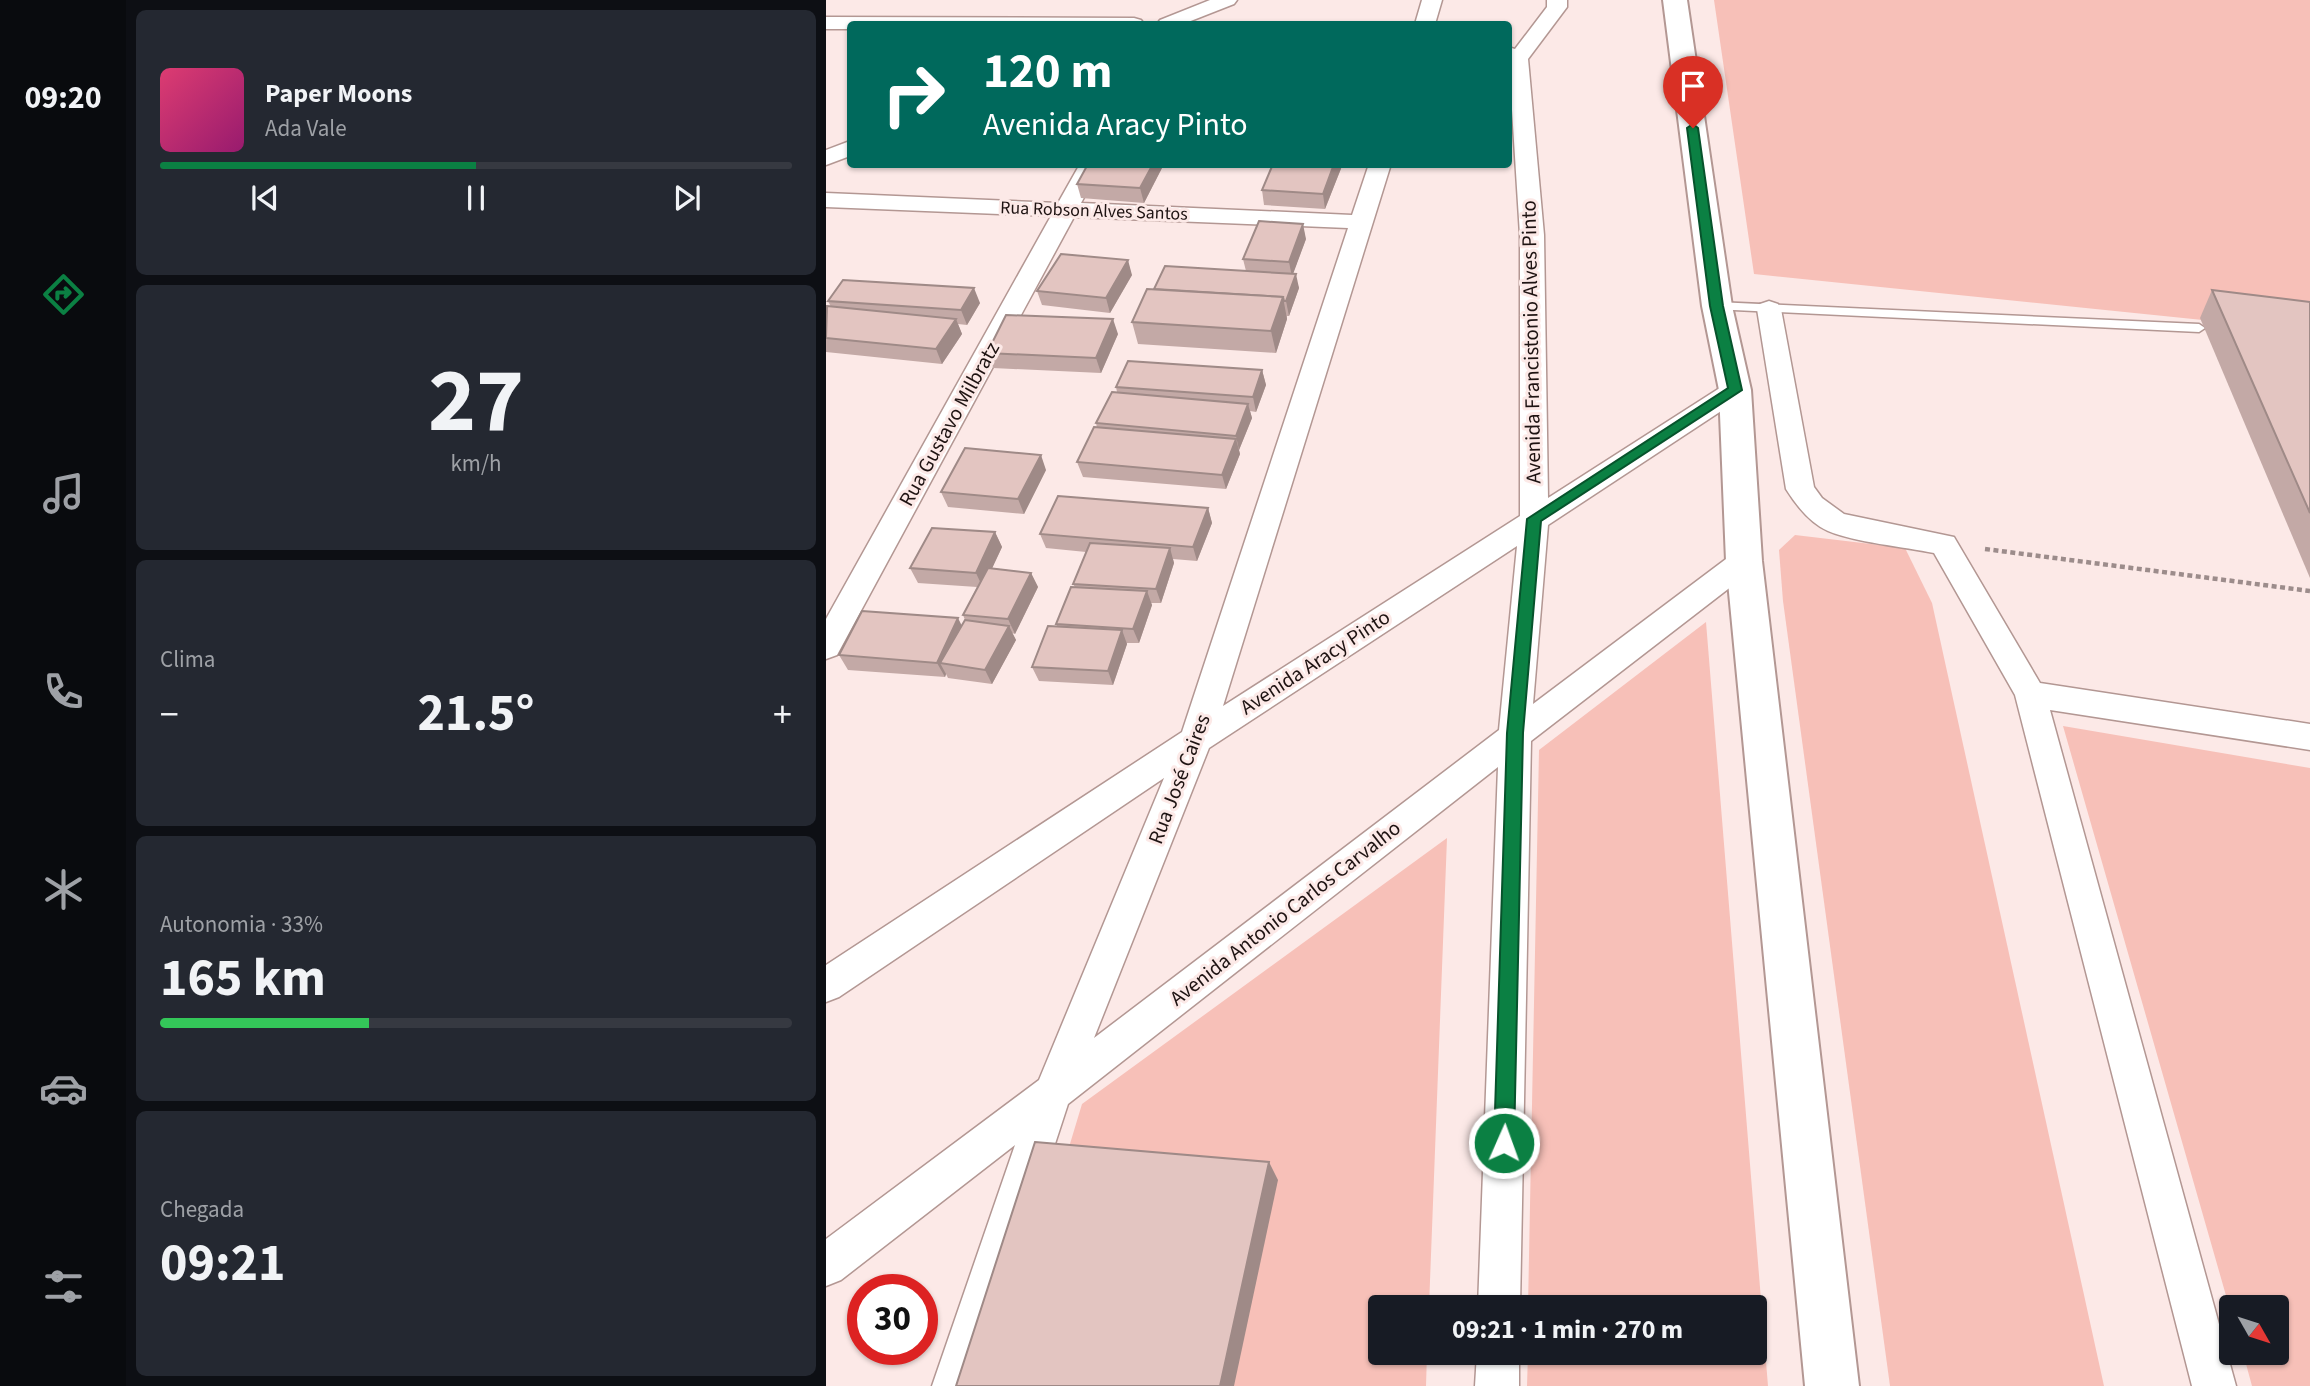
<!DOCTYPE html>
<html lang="pt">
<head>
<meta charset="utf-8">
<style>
  :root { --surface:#171b24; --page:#242831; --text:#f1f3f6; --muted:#9ea1a6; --line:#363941; --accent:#0b8043 }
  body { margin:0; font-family:"Source Sans 3",sans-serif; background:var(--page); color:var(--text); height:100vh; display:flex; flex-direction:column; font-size:26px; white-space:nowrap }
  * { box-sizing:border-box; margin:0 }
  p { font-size:23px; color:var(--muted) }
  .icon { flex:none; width:38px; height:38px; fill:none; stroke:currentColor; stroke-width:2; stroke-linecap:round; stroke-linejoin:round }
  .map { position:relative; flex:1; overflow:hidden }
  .panel { display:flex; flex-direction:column; gap:10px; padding:10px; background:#0d0f14; width:700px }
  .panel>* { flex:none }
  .guide { position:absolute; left:21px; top:21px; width:665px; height:147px; border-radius:7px; box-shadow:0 2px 5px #0004; background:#00695c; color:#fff; overflow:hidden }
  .needle { width:46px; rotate:129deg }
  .controls { position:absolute; left:1393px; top:1295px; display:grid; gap:14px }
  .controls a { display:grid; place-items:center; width:70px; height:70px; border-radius:7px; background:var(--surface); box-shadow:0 2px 5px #0004; font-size:35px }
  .speed { position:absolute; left:21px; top:1274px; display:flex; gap:14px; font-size:35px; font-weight:700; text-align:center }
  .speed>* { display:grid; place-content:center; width:91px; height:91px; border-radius:50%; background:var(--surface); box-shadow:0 2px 5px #0004; line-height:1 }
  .speed .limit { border:10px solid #d22; background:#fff; color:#111 }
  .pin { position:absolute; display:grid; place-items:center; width:60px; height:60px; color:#fff; margin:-72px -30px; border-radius:50% 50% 50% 0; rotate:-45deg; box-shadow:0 0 7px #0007 }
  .pin .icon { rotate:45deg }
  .me { position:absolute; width:77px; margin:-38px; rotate:2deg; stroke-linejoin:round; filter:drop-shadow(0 0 5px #0008) }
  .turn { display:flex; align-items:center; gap:24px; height:147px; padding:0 21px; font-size:32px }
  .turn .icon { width:91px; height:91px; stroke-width:2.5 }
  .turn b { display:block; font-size:49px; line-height:60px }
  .big { font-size:52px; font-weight:700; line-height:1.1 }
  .panel .widget { flex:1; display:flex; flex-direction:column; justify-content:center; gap:10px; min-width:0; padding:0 24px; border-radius:10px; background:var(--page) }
  .panel .dial { align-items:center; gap:0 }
  .dial b { font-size:91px; line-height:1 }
  .song { display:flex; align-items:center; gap:21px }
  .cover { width:84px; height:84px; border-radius:10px; background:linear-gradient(135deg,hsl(340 70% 55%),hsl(320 70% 35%)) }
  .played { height:7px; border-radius:4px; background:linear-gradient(90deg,var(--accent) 50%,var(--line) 50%) }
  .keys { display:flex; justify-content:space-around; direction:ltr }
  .heat { display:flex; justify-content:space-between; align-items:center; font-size:38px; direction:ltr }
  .charge { height:10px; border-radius:5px; background:linear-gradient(90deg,#34c759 33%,var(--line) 0) }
  .trip { position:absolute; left:542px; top:1295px; width:399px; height:70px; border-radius:7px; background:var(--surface); box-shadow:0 2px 5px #0004; font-weight:700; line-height:70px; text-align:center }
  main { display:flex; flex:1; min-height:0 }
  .tab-bar { display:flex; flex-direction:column; width:126px; justify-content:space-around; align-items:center; background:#090b0e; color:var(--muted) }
  .tab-bar .icon { width:49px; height:49px }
  .tab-bar .active { color:var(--accent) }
  .tab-bar b { font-size:32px; color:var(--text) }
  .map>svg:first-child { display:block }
  .green { fill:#f7c0b8 }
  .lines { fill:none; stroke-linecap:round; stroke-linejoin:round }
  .service-casing { stroke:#b39793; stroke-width:3 }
  .minor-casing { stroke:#b39793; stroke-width:3 }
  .primary-casing { stroke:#b39793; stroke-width:4 }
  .path { stroke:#9c8c8b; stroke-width:4.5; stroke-dasharray:5 3.5; stroke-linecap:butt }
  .service { fill:#fff; fill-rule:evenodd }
  .minor { fill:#fff; fill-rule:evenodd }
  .primary { fill:#fff; fill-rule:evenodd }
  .wall { fill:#c3a9a6 }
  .shaded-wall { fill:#9f8a87 }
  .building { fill:#e3c5c1; stroke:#9f8a87; stroke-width:2 }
  .route { fill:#0b8043; stroke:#07532c; stroke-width:2 }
  .labels { text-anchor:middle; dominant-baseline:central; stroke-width:6; stroke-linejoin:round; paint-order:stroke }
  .far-street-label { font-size:18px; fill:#1e1312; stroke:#fce9e7 }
  .street-label { font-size:21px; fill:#1e1312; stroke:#fce9e7 }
</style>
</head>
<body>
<main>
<nav class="tab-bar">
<b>09:20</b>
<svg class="icon active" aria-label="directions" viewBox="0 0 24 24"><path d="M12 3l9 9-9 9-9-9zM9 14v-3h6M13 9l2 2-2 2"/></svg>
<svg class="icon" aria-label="music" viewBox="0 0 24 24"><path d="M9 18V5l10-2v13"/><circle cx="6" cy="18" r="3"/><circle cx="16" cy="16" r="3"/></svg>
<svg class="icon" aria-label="phone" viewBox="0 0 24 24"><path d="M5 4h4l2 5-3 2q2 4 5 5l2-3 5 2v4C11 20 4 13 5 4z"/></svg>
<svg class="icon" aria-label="climate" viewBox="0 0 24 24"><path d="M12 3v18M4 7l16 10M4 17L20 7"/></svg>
<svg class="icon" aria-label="car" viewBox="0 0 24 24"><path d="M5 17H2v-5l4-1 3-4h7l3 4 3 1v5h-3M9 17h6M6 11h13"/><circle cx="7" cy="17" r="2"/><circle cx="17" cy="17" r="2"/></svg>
<svg class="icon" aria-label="filters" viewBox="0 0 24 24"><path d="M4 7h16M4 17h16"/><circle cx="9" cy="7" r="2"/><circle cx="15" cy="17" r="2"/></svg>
</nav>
<section class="panel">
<div class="widget">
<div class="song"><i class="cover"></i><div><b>Paper Moons</b><p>Ada Vale</p></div></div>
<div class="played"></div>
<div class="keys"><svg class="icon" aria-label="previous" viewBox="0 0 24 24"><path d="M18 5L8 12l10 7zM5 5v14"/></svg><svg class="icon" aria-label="pause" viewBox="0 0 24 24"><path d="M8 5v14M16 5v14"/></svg><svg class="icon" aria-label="next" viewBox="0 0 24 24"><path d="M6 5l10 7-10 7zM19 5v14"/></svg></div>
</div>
<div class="widget dial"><b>27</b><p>km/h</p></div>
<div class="widget"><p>Clima</p>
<div class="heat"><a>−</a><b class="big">21.5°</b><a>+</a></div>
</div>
<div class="widget"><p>Autonomia · 33%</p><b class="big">165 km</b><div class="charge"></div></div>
<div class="widget"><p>Chegada</p><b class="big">09:21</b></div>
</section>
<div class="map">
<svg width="1484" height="1386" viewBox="0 0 1484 1386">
  <rect width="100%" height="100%" fill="#fce9e7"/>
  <g class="green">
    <path d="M888,0h596v331l-556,-57z"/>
    <path d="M969,535l110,13 27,55 172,783h-214l-107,-785 -4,-51z"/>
    <path d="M880,622l62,764h-241l1,-33h227v-46h-227l11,-557z"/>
    <path d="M1237,726l247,42v618h-58l-9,-33h34v-46h-46v6z"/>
    <path d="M621,838l-18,469h-48v46h46l-1,33h-429l85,-282z"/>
  </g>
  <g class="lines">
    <g class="service-casing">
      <path id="service" d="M891,302l482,22 6,4 -6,4 -486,-23 -2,-3z"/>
    </g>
    <g class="minor-casing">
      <g id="minor">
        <path d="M384,0h27l-3,4 -51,20h-26l3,-4z"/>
        <path d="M596,0h20l-7,24h-20z"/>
        <path d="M721,0h20v7l-39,52 16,176 4,263 178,-114 9,-3 9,3 4,6 -4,6 -196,129 -15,179 201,-151 10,-3 10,3 5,8 -5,8 -223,172 -11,566h-42l20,-540 -430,337 -92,282h-44l83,-241 -174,135 -15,6v-47l213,-159 125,-302 -325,219 -13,5v-37l356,-233 166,-504 -274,-11 -237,438 -11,4v-40l225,-403 -225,-9v-14l232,10 22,-39h22l-21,39 271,12 17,-51h22l-168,542 297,-190v-281l-12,-188 7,2 32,-42zM691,546l-18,184 -405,308 115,-290z"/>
        <path d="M0,17l308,1 7,2 3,4h-294v5h-24z"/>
        <path d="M24,141v15l-24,9v-15z"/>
        <path d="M943,301l9,3 3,5 33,178 8,11 22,16 110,23 86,146 270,41v26l-260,-40 186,676h-44l-177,-691 -81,-142c-29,-6 -81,-11 -106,-22 -18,-8 -32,-26 -42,-42l-29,-180 3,-5z"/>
        <path d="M651,1353h42v33h-44z"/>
      </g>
    </g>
    <g class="primary-casing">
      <path id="primary" d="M837,0h24l45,306 19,84 11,171 97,825h-54l-79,-825 -7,-171 -17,-84z"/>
    </g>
    <path class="path" d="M1159,549l325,42"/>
    <use href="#service" class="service"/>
    <use href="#minor" class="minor"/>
    <use href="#primary" class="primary"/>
  </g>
  <g class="wall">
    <path d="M338,164l-20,39 -63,-5 -4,-14z"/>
    <path d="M516,166l-17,43 -61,-4 -2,-15z"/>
    <path d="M480,239l-13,34 6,15 -10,28h-2v3l-11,34 -138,-9 -6,-22 22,-33 92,-18 -3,-12z"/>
    <path d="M306,275l-22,38 -68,-8 -5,-14z"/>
    <path d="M1386,290l98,12v276l-110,-260z"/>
    <path d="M2,301l152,2 -13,22 -9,-1 4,10 -20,30 -116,-12v-45h5z"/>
    <path d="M292,334l-17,39 -108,-5 -6,-15z"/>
    <path d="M436,370l4,15 -10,27 -6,-1 2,7 -13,32 1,4 -14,35 -143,-12 -6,-15 20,-34 -1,-5 21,-31 -1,-5z"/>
    <path d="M220,470l-22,44 -76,-7 -7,-15z"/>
    <path d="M382,508l4,15 -15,38 -24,-2 1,4 -13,40h-10l1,2 -13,38h-12v1l-14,41 -74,-4 -7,-14 25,-41 -1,-2 19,-37 -2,-3 13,-32 -40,-4 -6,-14z"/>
    <path d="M169,532l7,15 -10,21 39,5 7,14 -23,47 -3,-1 4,7 -24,44 -44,-6 -2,-4 -1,3 -97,-7 -9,-15 123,-29 3,-6 -2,-5 14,-28 -59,-4 -8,-15z"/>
  </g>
  <g class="shaded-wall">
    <path d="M327,164h11l-20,39 -4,-15z"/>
    <path d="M508,164h7l1,2 -17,43 -2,-15z"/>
    <path d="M477,224l3,15 -14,38 -3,-15z"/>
    <path d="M302,260l4,15 -22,38 -4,-15z"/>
    <path d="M470,274l3,14 -10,28 -3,-15z"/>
    <path d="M148,288l6,15 -13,22 -6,-15z"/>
    <path d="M457,297l4,22 -11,34 -5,-22z"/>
    <path d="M130,319l6,15 -20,30 -6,-15z"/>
    <path d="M287,319l5,15 -17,39 -5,-15z"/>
    <path d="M436,370l4,15 -10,27 -3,-15z"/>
    <path d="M422,404l4,14 -13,32 -3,-14z"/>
    <path d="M410,439l4,15 -14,35 -4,-14z"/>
    <path d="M215,455l5,15 -22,44 -6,-15z"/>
    <path d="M382,508l4,15 -15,38 -4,-14z"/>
    <path d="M169,532l7,15 -19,41 -7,-15z"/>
    <path d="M344,548l4,15 -13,40 -5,-14z"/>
    <path d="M205,573l7,14 -23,47 -7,-15z"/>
    <path d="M321,591l5,14 -13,38 -6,-14z"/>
    <path d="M132,618l7,14 -25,31 6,11 -1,3 -8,-14z"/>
    <path d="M183,626l7,14 -24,44 -7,-14z"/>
    <path d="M296,630l5,14 -14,41 -5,-14z"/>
    <path d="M443,1162l9,18 -44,206h-14z"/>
  </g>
  <g class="building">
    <path d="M262,164h65l-13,24 -63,-4z"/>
    <path d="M447,164h61l-11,30 -61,-4z"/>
    <path d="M433,221l44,3 -14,38 -46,-3z"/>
    <path d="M235,254l67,6 -22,38 -69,-7z"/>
    <path d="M339,266l131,8 -10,27h-2l-1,-4 -129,-8z"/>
    <path d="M17,280l131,8 -13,22 -133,-9z"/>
    <path d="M321,289l136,8 -12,34 -139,-9z"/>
    <path d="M1386,290l98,12v211z"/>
    <path d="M1,306l129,13 -20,30 -110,-11z"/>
    <path d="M180,315l107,4 -17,39 -109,-5z"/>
    <path d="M302,361l134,9 -9,27 -137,-10z"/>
    <path d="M286,392l136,12 -12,32 -140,-13z"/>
    <path d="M268,427l142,12 -14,36 -145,-13z"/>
    <path d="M139,448l76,7 -23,44 -77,-7z"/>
    <path d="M232,496l150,12 -15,39 -153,-13z"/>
    <path d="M106,528l63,4 -19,41 -66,-5z"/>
    <path d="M264,543l80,5 -14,41 -83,-5z"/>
    <path d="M162,568l43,5 -23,46 -45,-4z"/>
    <path d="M245,587l76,4 -14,38 -77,-5z"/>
    <path d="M36,611l96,7 -21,45 -98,-8z"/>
    <path d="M139,620l44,6 -24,44 -45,-7z"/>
    <path d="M222,626l74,4 -14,41 -76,-4z"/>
    <path d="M209,1142l234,20 -49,224h-264z"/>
  </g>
  <path class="route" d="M867,124l5,4 25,178 19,84 -201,131 -18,212 -9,410 -3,7 -7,3 -7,-3 -3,-7 13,-410 20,-214 201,-131 -18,-82 -23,-178z"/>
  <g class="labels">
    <g class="far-street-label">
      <text transform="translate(268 211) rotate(2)">Rua Robson Alves Santos</text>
    </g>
    <g class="street-label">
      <text transform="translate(705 342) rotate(-91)">Avenida Francistonio Alves Pinto</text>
      <text transform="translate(123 424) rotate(-61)">Rua Gustavo Milbratz</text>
      <text transform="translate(489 662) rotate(-33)">Avenida Aracy Pinto</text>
      <text transform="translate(353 779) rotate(-69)">Rua José Caires</text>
      <text transform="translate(459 913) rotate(-38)">Avenida Antonio Carlos Carvalho</text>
    </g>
  </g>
</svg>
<div class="controls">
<a><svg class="needle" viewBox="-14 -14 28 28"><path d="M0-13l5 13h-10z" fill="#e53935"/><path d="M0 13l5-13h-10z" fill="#9ea1a6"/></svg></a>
</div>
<div class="speed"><div class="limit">30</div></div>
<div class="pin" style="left:867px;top:128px;background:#d93025"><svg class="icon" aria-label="arrive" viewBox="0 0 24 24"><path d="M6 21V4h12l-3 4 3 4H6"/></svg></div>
<svg class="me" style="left:678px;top:1143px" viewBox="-20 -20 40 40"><circle r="17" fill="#0b8043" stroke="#fff" stroke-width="3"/><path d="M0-11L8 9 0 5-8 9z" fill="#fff"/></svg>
<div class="trip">09:21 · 1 min · 270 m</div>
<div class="guide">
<div class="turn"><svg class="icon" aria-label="right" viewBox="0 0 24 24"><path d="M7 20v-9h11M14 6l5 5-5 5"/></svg><div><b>120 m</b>Avenida Aracy Pinto</div></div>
</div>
</div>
</main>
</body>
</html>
